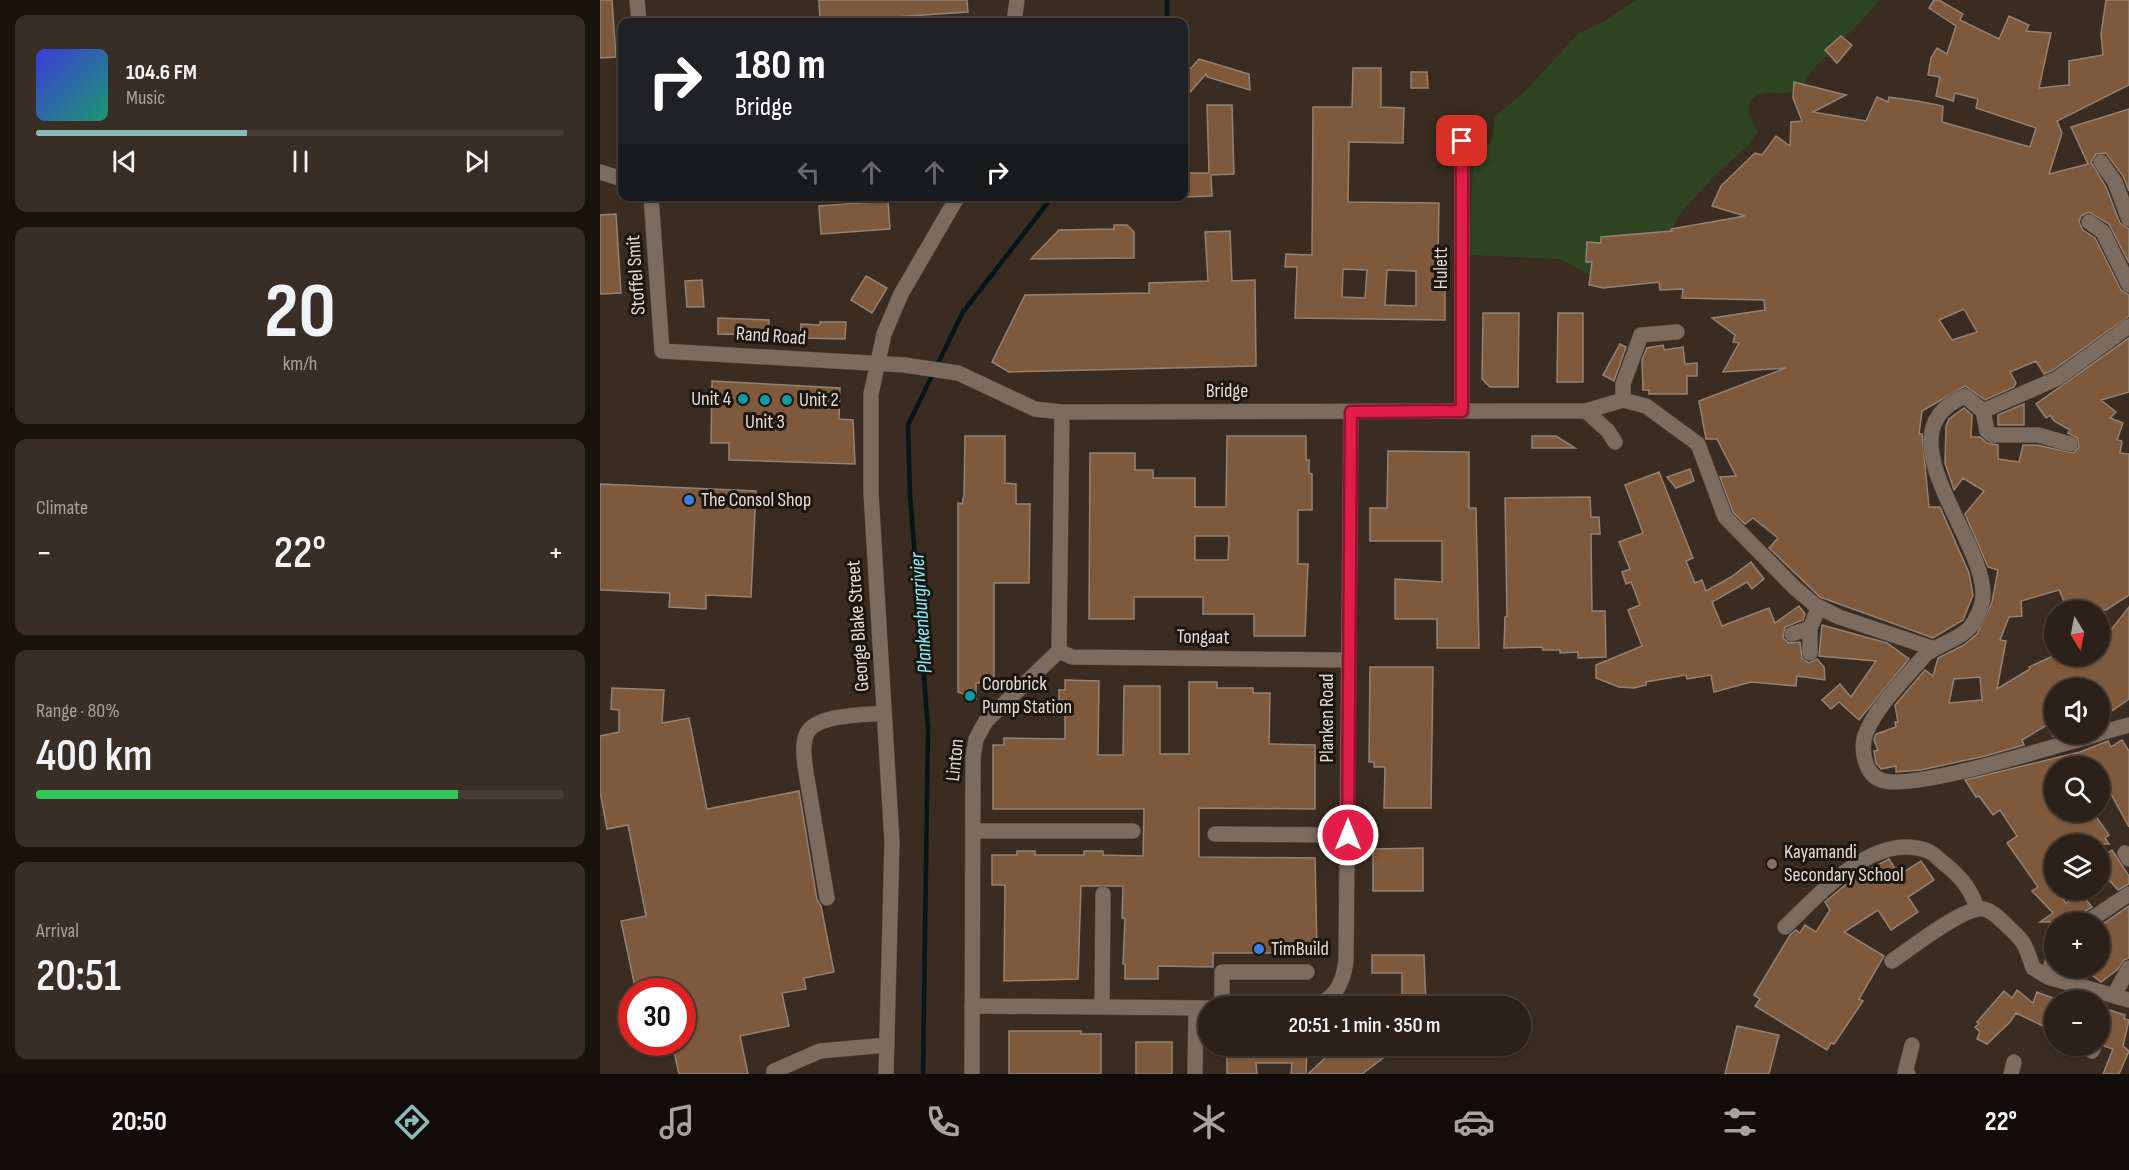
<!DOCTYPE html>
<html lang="en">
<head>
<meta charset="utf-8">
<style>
  :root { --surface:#2c2118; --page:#382e25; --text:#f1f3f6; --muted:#a6a3a2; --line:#483e37; --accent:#8bbbb9 }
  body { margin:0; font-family:"Sofia Sans Condensed",sans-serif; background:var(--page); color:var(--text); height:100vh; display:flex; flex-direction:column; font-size:22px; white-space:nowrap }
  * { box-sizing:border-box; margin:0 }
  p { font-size:20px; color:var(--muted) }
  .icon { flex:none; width:33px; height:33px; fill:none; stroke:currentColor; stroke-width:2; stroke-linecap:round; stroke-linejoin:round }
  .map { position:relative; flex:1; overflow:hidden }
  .panel { display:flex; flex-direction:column; gap:15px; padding:15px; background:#18120d; width:600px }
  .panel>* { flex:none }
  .guide { position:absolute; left:18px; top:18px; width:570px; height:183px; border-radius:12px; box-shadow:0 2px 4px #0004,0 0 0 2px var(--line); background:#202124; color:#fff; overflow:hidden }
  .needle { width:39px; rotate:170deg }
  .fabs { position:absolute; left:1444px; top:600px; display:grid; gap:12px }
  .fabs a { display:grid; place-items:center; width:66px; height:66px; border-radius:50%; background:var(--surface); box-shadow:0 2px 4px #0004,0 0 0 2px var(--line); font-size:30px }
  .speed { position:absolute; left:18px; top:978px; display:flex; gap:12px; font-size:30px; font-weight:700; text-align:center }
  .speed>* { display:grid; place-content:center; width:78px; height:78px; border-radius:50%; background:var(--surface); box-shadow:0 2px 4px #0004,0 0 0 2px var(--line); line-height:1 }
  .speed .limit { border:9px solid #d22; background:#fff; color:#111 }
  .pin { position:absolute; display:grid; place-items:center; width:51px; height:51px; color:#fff; margin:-26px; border-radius:12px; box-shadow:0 3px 9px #0006 }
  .me { position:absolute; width:66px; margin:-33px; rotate:0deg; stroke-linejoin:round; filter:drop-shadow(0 0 4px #0008) }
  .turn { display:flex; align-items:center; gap:21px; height:126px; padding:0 18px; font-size:27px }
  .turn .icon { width:78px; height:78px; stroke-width:2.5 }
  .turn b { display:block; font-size:42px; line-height:51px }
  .lanes { display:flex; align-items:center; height:57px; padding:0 18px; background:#0003; justify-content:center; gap:30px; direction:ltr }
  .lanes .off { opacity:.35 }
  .big { font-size:45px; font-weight:600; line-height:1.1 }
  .panel .widget { flex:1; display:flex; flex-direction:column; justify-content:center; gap:9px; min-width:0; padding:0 21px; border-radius:12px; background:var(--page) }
  .panel .dial { align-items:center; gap:0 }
  .dial b { font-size:78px; line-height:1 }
  .song { display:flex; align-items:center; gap:18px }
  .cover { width:72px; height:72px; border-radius:9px; background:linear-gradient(135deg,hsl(240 70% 55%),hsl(160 70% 35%)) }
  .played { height:6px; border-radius:3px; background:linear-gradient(90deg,var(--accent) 40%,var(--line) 40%) }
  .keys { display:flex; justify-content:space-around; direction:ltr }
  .heat { display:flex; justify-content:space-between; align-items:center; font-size:33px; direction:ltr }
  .charge { height:9px; border-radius:4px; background:linear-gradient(90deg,#34c759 80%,var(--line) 0) }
  .trip { position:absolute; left:598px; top:996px; width:333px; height:60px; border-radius:30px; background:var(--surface); box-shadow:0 2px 4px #0004,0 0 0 2px var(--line); font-weight:600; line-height:60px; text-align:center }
  .tabs { display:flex; height:96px; justify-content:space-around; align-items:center; background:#120d0a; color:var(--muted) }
  .tabs .icon { width:42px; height:42px }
  .tabs .on { color:var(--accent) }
  .tabs b { font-size:27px; color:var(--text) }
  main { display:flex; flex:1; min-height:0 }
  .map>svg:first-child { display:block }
  .green { fill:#2f4522 }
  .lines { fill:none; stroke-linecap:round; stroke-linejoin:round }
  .stream { stroke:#04161a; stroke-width:4.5 }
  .building { fill:#7f593b; stroke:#948275; stroke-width:1.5; fill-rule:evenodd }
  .minor-casing { stroke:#54483e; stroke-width:16 }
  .minor { stroke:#7c6b5f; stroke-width:15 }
  .route-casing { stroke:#92132f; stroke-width:15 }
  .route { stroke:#e11d48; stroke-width:10 }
  .culture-dot { fill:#0f9aa8; stroke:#1c1611; stroke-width:2 }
  .shop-dot { fill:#3f7fe0; stroke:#1c1611; stroke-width:2 }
  .education-dot { fill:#8d6e63; stroke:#1c1611; stroke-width:2 }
  .labels { text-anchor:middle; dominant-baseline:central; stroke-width:6; stroke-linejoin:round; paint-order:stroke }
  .street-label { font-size:20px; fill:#e4dbd3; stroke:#1c1611 }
  .poi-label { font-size:20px; fill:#e4dbd3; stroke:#1c1611; text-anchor:start }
  .water-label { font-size:21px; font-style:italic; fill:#88ecfc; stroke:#1c1611 }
</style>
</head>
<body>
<main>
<section class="panel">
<div class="widget">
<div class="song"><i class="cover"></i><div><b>104.6 FM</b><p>Music</p></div></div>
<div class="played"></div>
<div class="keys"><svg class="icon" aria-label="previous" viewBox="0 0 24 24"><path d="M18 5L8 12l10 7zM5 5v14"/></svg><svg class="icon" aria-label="pause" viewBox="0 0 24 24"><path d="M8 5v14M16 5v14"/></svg><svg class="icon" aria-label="next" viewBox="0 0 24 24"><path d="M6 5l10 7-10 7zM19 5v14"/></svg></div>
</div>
<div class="widget dial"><b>20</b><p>km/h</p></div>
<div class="widget"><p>Climate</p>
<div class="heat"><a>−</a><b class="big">22°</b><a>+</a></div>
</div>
<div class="widget"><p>Range · 80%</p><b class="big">400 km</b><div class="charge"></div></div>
<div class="widget"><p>Arrival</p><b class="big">20:51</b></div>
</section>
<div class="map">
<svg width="1529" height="1074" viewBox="0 0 1529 1074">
  <rect width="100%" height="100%" fill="#3a2c20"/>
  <path class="green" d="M1036,0h244c-21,24 -42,45 -65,67 -7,6 -9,17 -17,22 -14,10 -32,-3 -44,9 -11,10 -3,24 4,33l-8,13 -33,29 -36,40 -22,37 -51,25 -22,-2 -26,-14 -91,-4 4,-93 20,-23 1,-21 32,-28 53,-57 21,-9z"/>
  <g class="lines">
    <g class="stream">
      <path d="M567,22v-22"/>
      <path d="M323,1074l5,-345 -18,-235 -2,-69 55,-113 90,-116"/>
    </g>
  </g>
  <g class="building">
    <path d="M0,0h12l4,57 -16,1z"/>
    <path d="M219,0h148l1,12 -148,10z"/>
    <path d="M1334,0h5l24,14 -3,6 39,19 10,-23 20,9 -3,6 25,2 -12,55 30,-3v-24l34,-6 -2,-21 5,-34h23v85l-72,36 5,12 -13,41 39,-10 -17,-37 58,-18v82l-6,-15 -17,-23 -10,1 -5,8 15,25 14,36 9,6v34l-20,-39 -20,-12 -8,4 -2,6 4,8 12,8 26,52 8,5v21l-76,54 -9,4 -8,-13 -26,11 6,11 -2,4 -29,13 -20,-14 -43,25 -3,23h3l7,73h11l29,66 4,22 -10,25 -30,18 -113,-41 -51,-49 9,-10 -25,-20 -8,6 -12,-12 -13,-35 16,-1 -19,-37h-11l-7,-38 87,-33 -63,4 16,-29 -6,-1 2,-7 -23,-17 53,-8 -1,-10 -82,-2 1,-9 -23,1 -1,-8 -56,6 -14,-3 3,-23h-6l1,-20 14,1v-6l71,-6 -1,-2 74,-13 -33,-10 9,-20 34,-33 7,2 14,-19 14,10 1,-24 11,-1 -9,-23 1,-16 52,13 -33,17 53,9 11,-24 11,5 1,-5 28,4 26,5 -1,16 88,25 6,-19 -60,-20 2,-9 -23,-6 -2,8 -17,-5 4,-19 -12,-2 3,-17 6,-10 10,6 9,-28 -27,-18zM1364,309l13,23 -25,8 -13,-20z"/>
    <path d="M1241,36l11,9 -15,18 -12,-13z"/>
    <path d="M599,59l50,15 1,16 -43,-13 -1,-3 -22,25v-23z"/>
    <path d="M753,68h28v39l23,1 -1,35 -54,-1 -1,60 91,1 -1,53h7v64l-150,-2 2,-51h-12l1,-13 26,1 1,-148h39zM743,269l24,1 -2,28 -23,-1zM787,270l29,1v35l-31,-1z"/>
    <path d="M811,72h16l1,16h-17z"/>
    <path d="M607,105h25l2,69 -23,1 1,21 -28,1v-24h25z"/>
    <path d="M288,201l2,28 -69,5 -2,-28z"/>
    <path d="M16,214l5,79 -21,1v-79z"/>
    <path d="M514,225h13l7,7v26l-103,1 28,-29 55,-1z"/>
    <path d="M630,231l2,50 23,-1 1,86 -247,6 -17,-10 33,-67 124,-2v-10l59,-2 -3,-49z"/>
    <path d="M266,276l21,12 -15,25 -21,-13z"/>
    <path d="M102,280l2,27h-17l-2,-26z"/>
    <path d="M883,313h36l-1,74h-28l-8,-8z"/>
    <path d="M958,313h25v69h-26z"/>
    <path d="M118,318l51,2v15l-51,-1z"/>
    <path d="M220,322h26l-1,17 -45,-1 1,-14 19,1z"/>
    <path d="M1529,338v54l-28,8 15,12 -6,6 13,5 -6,17 5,1 -2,12 9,1v141l-23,15h-38l-9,-20 -38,11 1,15 -13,1 -9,23 6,1 -9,48 33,-20 -1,-2 24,-11h47v-12l29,-37v92l-29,20v-31h-45v46h10l-12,3 -6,-12 -25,15 2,5 -39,11 -64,14 -25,2v-6l-15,3 -5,-6 -2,-12 4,-1 -4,-10 2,-6 20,-7 -1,-5h3l-3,-17 30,-35 8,6 5,-18 26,-13 13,-11 15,-32 6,-32 -10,-3 -23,-53 19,-23 -21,-13 -9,12 -9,-27 1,-37 3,-7 15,-11 8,7 -1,22h9l7,6 11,2v14l21,3 4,-17h14l36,8 6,-6 -2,-9 -9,-5 2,-3 -16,-9 -4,-6 -4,3 -10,-14zM1380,677l2,23 -33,3 5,-24z"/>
    <path d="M1020,344l6,3 -12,34 -11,-6z"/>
    <path d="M1063,345l1,5 19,-3 2,17 12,-1v13h-10v18h-38v-4h-6l-1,-30 5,-12z"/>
    <path d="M112,381l128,7 -1,31 14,1 2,44 -126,-4v-17h-18z"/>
    <path d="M1424,404v21h-26v-10z"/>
    <path d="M365,436h40v47l11,1v20h14l-1,79h-35v99l-18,1v16l-18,-7v-189l4,1 2,-9z"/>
    <path d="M627,436h79v24h3v13l3,1v36h-14v54h10l-3,72h-51v-22h-51v-17h-69v22h-45l1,-166h45v17h18v8h42v29h31zM595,536h34l-1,24h-33z"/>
    <path d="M932,436h24l19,12h-43z"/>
    <path d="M788,451l81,1v56h7l3,140h-42v-29h-42v-40l47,3v-41h-72v-33h17z"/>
    <path d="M1090,469l4,12 -18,7 -9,-11z"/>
    <path d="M1059,472l34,86 -7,3 9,22 7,-3 4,11 25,-14 20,-15 13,17 -12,10 -5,-7 -35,20 10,24 47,-18 6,15 24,-17 6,8 -2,6 -18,7 -2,11 6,5 11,-1 2,16 7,5 8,-4 7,8 1,13 -28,-4 -1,10 -45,-4 -37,10 -3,-17 -24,4 -1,-4 -40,7v3l-12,3 -15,-1 -23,-9v-13l46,-19 -14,-36 12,-5 -9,-23 -5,2 -4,-12 8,-3 -11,-27 24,-9 -18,-48z"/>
    <path d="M0,484l156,7 -5,106 -45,-2v14l-37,-2 1,-14 -70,-3z"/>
    <path d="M990,497l1,20h8l1,17h-9l1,77h13l1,46 -28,1v-6l-18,1v-3h-17l-1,-3 -38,1 1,-31 2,-1 -2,-118z"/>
    <path d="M1222,625l65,18 22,16 -50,61 -20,-18 -8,7 -9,-9 18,-16 11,13 25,-36 -57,-5z"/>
    <path d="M770,667h63l-2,141h-47l1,-41h-11v-5h-5z"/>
    <path d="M465,680l34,1 -1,74h25l1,-69h36v68h29v-72h28v6h36v5h17l-1,51 46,1v64l-116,-1v49l116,1 2,95h-104v14l-55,-1v13h-33v-15h-2l2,-46h-3l1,-32h-42l-3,93 -74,2 1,-96h-13v-30h25v-4h18v4h49v-4h19v4l40,1 1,-47h-151v-64h11v-7l61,1v-31l-6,1v-19h6z"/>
    <path d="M12,688l52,2 -2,33 27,-5 18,91 92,-18 18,109 4,6 13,66 -30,6 2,11 -24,4 7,33 -49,10 8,38h-69l-7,-32h10v-50h-46l-15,-71 25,-5 -18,-91 -21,4 -7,-38v-55l19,-4v-22l-8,-1z"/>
    <path d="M1522,740l7,11v76l-29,-53v-8h-45v13l-4,2 4,8v23h38l16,23 -4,3 4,6h-33l-5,-7 -11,7h-5v16l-10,6 4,5 -5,4 22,28 15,-10 11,14 -11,7 -4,8h-37l13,-9 -21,-22 6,-4 -31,-44 10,-7 -17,-26 -7,5 -14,-19 -3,1 -11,-17 115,-28 28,-11 3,6z"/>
    <path d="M823,848v43h-50v-42z"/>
    <path d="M1512,850l17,26v8l-11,6 -9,-10 -9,6v-27z"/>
    <path d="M1289,859l10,16 22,-14 13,19 -26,17 10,15 -27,18 -13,-20 -34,22 40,24 -25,43 4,2 -29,43 -3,-1 -4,7 -72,-44 5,-7 -6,-4 36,-60 6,-5 4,3 5,-8 11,7 14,-22 -5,-8 30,-25z"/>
    <path d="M1529,906v52l-5,2 -7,10 -16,12 -12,-9 -2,5 -27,-8 1,-2h39v-42z"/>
    <path d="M772,955h52l2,51h-24v-33h-30z"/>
    <path d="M1417,990l16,13 4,-11 18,7 -10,28 -29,-14 -6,9 -23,22 -10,-5 3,-7 -5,-5 4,-3 -2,-2 27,-31 8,7z"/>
    <path d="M1500,1007l25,8 -1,4 5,1 -6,26 6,5 -10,23h-16l10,-25 -9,-3 4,-11 -8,-2z"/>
    <path d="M1137,1026l42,9 -10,39h-44z"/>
    <path d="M409,1031h72v3h20v40h-92z"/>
    <rect x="536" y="1042" width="36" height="32"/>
    <path d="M627,1046h80l-1,28h-15l1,-11h-36l1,11h-30z"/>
    <path d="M738,1046h61l-37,28h-54z"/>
  </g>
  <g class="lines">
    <g class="minor-casing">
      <g id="minor">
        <path d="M37,0l2,22"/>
        <path d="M414,22l3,-22"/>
        <path d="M862,125v286"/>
        <path d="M1501,162l14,20 14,37"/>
        <path d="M0,172l22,7"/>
        <path d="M51,196l11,155 242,14 54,8 77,36 27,3 524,-1 37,-11 23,6 52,38 27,73 70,71 20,17 24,12 93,31"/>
        <path d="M1489,222l14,10 26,53"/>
        <path d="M1023,400v-16l18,-49 36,-3"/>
        <path d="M986,411l22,20 7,11"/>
        <path d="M1383,411l4,20 5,4h46l32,9"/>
        <path d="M1192,634l18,-6"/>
        <path d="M459,651l13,6 276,3"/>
        <path d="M1210,653v-25l9,-21"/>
        <path d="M1500,733l29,-8"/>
        <path d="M1499,734c-39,10 -187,58 -218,46 -17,-6 -21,-33 -15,-47 11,-28 39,-54 58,-77 15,-14 41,-16 51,-36 4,-7 8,-18 8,-26 0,-59 -104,-162 -18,-198l18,15 75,-33 71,-52"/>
        <path d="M373,831h160"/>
        <path d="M615,834l133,1"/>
        <path d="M1525,853l4,6"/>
        <path d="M227,898l-22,-132c-1,-11 -3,-23 2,-33 10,-19 58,-18 77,-20"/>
        <path d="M1487,922l42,-28"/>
        <path d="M1185,927c34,-32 89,-97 143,-76 6,2 12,10 18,14 15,12 26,25 31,44"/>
        <path d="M1292,961c18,-12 73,-56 92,-52 8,2 14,8 19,13 20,18 22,20 30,46l15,9 81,23"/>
        <path d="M1448,977l7,-27"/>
        <path d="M1514,995l15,-27"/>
        <path d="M1470,1000l6,-14"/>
        <path d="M372,1006l237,2"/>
        <path d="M622,1006v-34h85"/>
        <path d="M710,1006c25,-4 33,-23 36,-45l5,-549"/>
        <path d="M502,1007l1,-113"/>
        <path d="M1492,1051l2,-5"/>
        <path d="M174,1074v-3l46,-20 67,-6"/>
        <path d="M286,1074l6,-232 -21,-349v-99l13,-60 17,-40 57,-98"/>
        <path d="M372,1074l1,-317 3,-18 10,-18 73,-70 3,-239"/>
        <path d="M595,1074l1,-66"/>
        <path d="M1308,1074l-3,-1 7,-28"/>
        <path d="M1411,1074l3,-12"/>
      </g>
    </g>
    <use href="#minor" class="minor"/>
  </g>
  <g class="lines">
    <g class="route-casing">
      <path id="route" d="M748,835l3,-423 111,-1v-270"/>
    </g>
    <use href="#route" class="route"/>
  </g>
  <g class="culture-dot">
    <circle cx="143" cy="399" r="6"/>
    <circle cx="165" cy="400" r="6"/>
    <circle cx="187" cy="400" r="6"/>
    <circle cx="370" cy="696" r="6"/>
  </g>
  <g class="shop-dot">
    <circle cx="89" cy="500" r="6"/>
    <circle cx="659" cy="949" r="6"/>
  </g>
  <circle class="education-dot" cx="1172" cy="864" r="6"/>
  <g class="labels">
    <g class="street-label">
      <text transform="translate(841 268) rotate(-90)">Hulett</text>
      <text transform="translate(36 275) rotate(-94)">Stoffel Smit</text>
      <text transform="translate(171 336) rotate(4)">Rand Road</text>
      <text x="627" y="391">Bridge</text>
      <text transform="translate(258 626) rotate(-94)">George Blake Street</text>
      <text transform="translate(603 637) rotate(1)">Tongaat</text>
      <text transform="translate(727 718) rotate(-90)">Planken Road</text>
      <text transform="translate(355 760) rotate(-84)">Linton</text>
    </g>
    <g class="poi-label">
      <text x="131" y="399" text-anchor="end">Unit 4</text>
      <text x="199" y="400">Unit 2</text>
      <text x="165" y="422" text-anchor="middle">Unit 3</text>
      <text x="101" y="500">The Consol Shop</text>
      <text x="382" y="684">Corobrick<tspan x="382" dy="23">Pump Station</tspan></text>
      <text x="1184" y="852">Kayamandi<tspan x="1184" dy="23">Secondary School</tspan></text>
      <text x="671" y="949">TimBuild</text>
    </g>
    <g class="water-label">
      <text transform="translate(321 613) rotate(-94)">Plankenburgrivier</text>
    </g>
  </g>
</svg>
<div class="fabs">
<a><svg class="needle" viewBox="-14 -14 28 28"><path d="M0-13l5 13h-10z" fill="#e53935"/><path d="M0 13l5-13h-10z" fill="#a6a3a2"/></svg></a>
<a><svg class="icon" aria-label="sound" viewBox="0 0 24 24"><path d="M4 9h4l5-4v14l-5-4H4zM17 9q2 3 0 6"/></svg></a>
<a><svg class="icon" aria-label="search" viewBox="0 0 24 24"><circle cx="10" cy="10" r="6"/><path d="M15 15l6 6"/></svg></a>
<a><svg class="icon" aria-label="layers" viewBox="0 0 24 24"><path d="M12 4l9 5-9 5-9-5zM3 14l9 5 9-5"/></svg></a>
<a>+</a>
<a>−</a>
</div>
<div class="speed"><div class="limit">30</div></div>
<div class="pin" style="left:862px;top:141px;background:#d93025"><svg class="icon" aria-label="arrive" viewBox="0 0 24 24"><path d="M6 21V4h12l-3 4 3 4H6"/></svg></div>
<svg class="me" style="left:748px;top:835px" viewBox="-20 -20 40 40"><circle r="17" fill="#e11d48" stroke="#fff" stroke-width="3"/><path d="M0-11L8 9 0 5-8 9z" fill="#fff"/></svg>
<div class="trip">20:51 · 1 min · 350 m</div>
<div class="guide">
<div class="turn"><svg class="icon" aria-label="right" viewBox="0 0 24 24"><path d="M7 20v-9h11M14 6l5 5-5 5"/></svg><div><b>180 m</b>Bridge</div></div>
<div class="lanes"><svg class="icon off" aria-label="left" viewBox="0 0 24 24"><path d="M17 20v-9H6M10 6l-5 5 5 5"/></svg><svg class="icon off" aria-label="ahead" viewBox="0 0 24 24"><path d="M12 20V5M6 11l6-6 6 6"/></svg><svg class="icon off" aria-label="ahead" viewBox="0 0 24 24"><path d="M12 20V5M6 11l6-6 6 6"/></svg><svg class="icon" aria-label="right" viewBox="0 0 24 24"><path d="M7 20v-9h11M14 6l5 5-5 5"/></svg></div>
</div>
</div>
</main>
<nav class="tabs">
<b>20:50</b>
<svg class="icon on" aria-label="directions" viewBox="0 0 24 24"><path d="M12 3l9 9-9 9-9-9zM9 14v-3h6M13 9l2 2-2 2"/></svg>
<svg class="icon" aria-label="music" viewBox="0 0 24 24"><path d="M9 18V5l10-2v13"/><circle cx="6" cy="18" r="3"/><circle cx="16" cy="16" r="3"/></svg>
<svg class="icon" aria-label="phone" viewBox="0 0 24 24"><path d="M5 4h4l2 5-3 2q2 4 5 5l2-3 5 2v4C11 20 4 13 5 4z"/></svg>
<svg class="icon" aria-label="climate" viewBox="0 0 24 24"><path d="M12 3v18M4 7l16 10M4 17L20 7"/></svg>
<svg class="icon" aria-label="car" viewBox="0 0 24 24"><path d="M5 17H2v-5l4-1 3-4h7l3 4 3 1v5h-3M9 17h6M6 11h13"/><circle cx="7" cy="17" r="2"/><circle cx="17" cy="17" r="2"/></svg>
<svg class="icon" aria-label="filters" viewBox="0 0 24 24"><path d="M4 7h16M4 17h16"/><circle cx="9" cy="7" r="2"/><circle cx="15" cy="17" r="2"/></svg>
<b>22°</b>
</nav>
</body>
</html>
